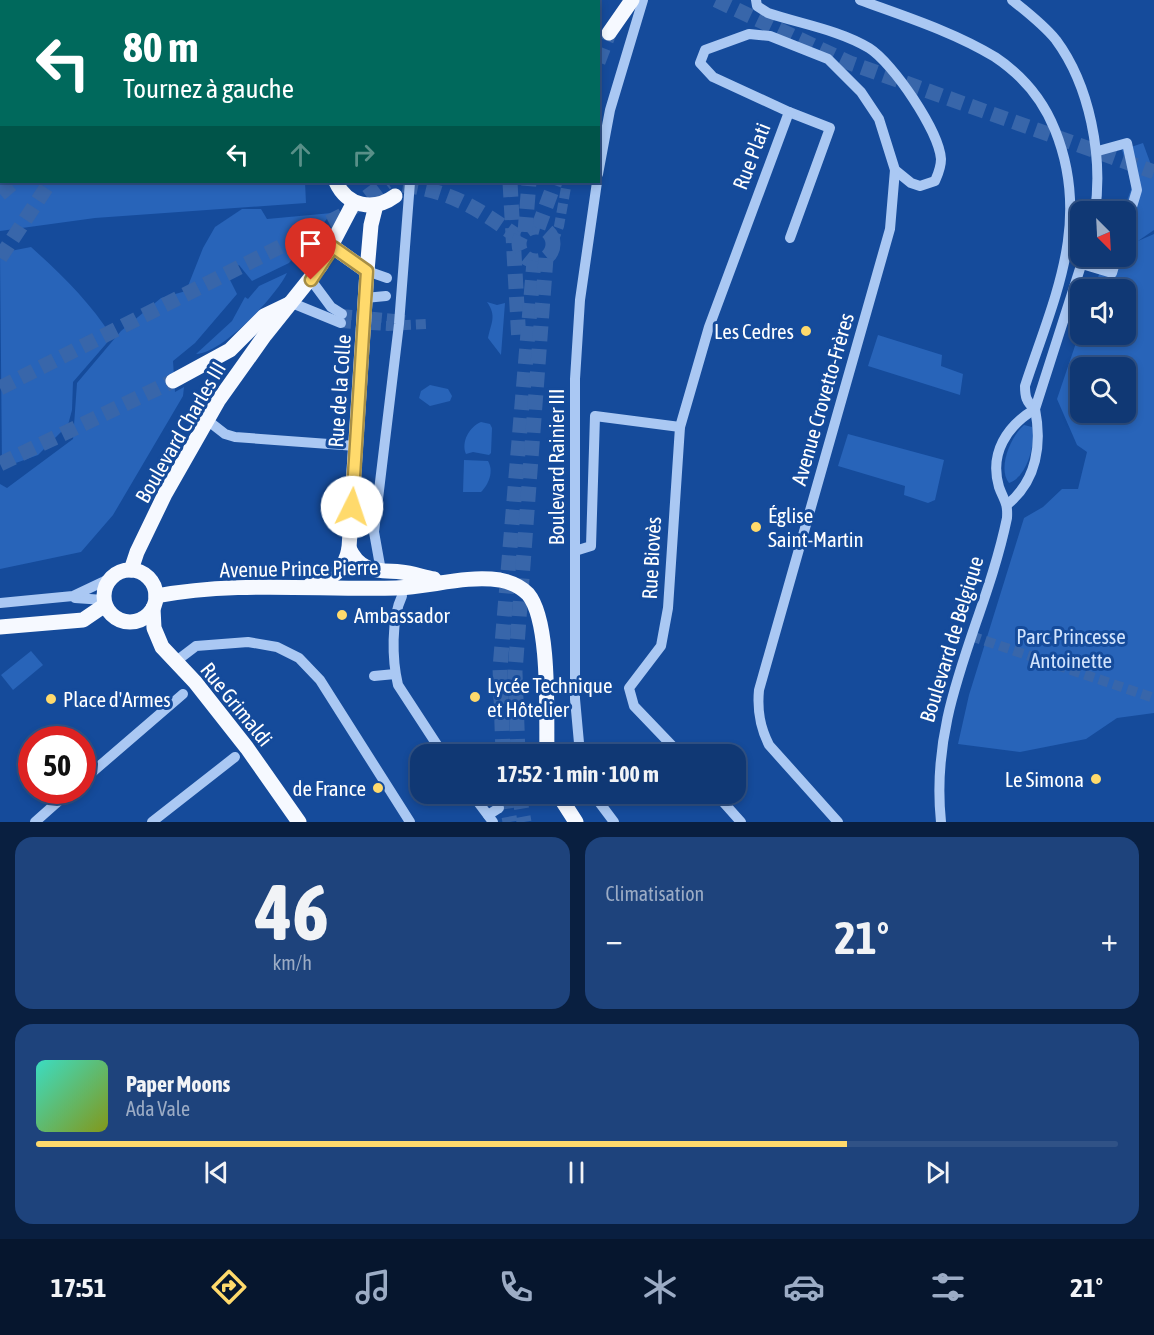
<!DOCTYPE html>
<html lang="fr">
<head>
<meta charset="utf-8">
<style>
  :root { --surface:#103874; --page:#1e437c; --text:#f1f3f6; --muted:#9cacc5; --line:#305286; --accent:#ffda6c }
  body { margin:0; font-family:"Asap Condensed",sans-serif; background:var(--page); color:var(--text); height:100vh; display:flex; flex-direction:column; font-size:22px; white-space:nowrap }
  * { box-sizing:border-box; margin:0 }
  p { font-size:20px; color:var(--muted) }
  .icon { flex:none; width:33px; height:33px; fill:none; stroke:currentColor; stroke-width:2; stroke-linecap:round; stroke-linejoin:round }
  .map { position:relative; height:822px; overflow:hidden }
  .side { display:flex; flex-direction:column; gap:15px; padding:15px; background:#091f40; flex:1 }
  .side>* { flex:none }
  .banner { position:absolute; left:0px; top:0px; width:600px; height:183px; box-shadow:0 3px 9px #0003,0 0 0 2px var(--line); background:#00695c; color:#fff; overflow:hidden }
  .needle { width:39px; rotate:156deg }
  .controls { position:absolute; left:1070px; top:201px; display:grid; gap:12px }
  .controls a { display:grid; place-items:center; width:66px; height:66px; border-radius:12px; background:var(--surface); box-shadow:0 3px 9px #0003,0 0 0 2px var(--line); font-size:30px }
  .speed { position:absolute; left:18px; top:726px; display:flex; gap:12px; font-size:30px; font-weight:700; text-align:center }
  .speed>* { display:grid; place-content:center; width:78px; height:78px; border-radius:50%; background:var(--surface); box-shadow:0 3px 9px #0003,0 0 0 2px var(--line); line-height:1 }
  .speed .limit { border:9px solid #d22; background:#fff; color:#111 }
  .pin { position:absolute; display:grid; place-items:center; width:51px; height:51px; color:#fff; margin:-62px -26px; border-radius:50% 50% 50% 0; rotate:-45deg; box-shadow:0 0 6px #0007 }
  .pin .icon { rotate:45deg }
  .me { position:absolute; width:66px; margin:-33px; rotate:4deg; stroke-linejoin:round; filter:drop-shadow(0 0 4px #0008) }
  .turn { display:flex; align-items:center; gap:21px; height:126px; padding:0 24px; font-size:27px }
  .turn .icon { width:78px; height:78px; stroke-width:2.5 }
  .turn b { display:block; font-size:42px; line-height:51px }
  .lanes { display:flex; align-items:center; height:57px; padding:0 24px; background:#0003; justify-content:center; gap:30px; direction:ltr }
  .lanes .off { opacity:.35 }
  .big { font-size:45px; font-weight:700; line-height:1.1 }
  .side .card { flex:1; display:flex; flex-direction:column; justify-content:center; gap:9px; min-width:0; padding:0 21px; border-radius:18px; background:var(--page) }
  .side .dial { align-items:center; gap:0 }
  .dial b { font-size:78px; line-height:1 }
  .song { display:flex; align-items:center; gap:18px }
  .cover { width:72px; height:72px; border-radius:9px; background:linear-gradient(135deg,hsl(170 70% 55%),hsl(70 70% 35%)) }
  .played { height:6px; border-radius:3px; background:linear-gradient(90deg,var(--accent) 75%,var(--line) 75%) }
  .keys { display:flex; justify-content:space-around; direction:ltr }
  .heat { display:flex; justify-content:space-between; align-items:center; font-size:33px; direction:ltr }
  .side .tiles { flex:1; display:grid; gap:15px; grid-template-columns:1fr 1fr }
  .card:last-child { grid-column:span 2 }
  .trip { position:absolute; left:410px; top:744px; width:336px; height:60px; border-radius:18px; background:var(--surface); box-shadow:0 3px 9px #0003,0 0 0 2px var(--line); font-weight:700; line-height:60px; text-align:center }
  .dock { display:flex; height:96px; justify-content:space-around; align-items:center; background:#06162e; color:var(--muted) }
  .dock .icon { width:42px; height:42px }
  .dock .active { color:var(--accent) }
  .dock b { font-size:27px; color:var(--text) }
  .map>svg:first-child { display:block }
  .green { fill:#2864b9; fill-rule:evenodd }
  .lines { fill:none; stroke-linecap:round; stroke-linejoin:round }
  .minor-tunnel { stroke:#3866aa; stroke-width:10; stroke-dasharray:10 5; stroke-linecap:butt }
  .major-tunnel { stroke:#3866aa; stroke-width:15; stroke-dasharray:15 8; stroke-linecap:butt }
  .minor { stroke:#aac8f3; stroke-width:10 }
  .major { stroke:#f6f9ff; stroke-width:15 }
  .route-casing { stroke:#a68e46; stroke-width:15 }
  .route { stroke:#ffda6c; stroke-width:10 }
  .poi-dot { fill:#ffda6c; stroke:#154b9b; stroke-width:2 }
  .labels { text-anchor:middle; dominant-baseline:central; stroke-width:6; stroke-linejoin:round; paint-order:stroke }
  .street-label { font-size:21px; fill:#fff; stroke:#154b9b }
  .poi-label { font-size:21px; fill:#fff; stroke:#154b9b; text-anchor:start }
  .park-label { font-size:21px; fill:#d2e4fd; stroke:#154b9b }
</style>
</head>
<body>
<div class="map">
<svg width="1154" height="822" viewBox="0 0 1154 822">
  <rect width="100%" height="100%" fill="#154b9b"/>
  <g class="green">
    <path d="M1143,143l11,30v57l-16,11 16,-7v479l-37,5 -31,21 -66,13 -62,-8 11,-49 55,-177 19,-11 19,-18h16l9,-37 -10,-7 -20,-46 23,-68v3h45v-44l-31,-1 11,-32 20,-1v-12l5,2 8,-4 -9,-10 -6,-21 9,-24 -10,-37zM1080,368h45v44h-45z"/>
    <path d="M0,162l2,20h303l1,21 -211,15 -95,13z"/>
    <path d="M242,209h19l6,10 65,-6 -43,50 -37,18 -13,-16 -13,7 11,22 -42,49 -22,18 2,31 9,-5 -1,9 -70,119 -32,37 -81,17v-85l7,4 66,-49 4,-56 44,-52 40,-33 25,-7 17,-43 12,-21z"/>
    <path d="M31,247c31,28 59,55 81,90l-39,45 -1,28 -4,15 -30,30 -36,13 -2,-215z"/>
    <path d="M287,273c-10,22 -65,81 -91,81l36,-33 13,-24 3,2 11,-13z"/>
    <path d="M487,302l10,3 8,-2 -4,52 -13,-17c3,-15 9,-22 -1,-36z"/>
    <path d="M878,335l64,20 -1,11 22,8 -3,21 -92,-29z"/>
    <path d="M430,385l18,4 4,7 -2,5 -20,5 -11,-8 2,-7z"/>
    <path d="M481,422l9,2 2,4 -1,25 -2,2 -16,-3 -7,2c-5,-12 3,-27 15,-32z"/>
    <path d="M1024,425l8,2c4,17 -5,50 -23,56 -12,-15 2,-47 15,-58z"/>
    <path d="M848,434l96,26 -9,40 -7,3 -24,-8 1,-9 -67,-20z"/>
    <path d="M464,460l24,1c6,10 1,23 -7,31h-18z"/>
    <path d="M31,651l12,14 -30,25 -12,-15z"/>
  </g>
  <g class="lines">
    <g class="minor-tunnel">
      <path d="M562,0l1,2"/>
      <path d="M468,2l1,-2"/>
      <path d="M553,242l6,-16 8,-44"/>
      <path d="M342,314l63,6"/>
      <path d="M341,323l47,3 38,-2"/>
      <path d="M971,636l183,62"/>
    </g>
    <g class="major-tunnel">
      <path d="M716,0l134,63 304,109"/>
      <path d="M522,2l1,-2"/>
      <path d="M581,2l2,-2"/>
      <path d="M598,62l11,-29"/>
      <path d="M510,182l9,160"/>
      <path d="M403,185c50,7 74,23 115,52"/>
      <path d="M0,194l14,-12"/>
      <circle cx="536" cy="244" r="17"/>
      <path d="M538,228l17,-46"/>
      <path d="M525,232l4,-50"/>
      <path d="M0,258l50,-76"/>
      <path d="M0,388l343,-173 44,-33"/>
      <path d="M0,464l173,-83"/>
      <path d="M503,754l-3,-86 34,-407"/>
      <path d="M518,754l-3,-82 31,-414"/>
      <path d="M505,794l5,28"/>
      <path d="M519,794l5,28"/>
    </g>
    <g class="minor">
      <path d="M860,0c44,16 94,32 135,57 27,18 48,43 60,73 37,92 -1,168 -30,256 0,10 1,16 10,23"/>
      <path d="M1012,0c15,12 32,25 44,40 34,46 47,116 39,172"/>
      <path d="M474,2l1,-2"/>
      <path d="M789,112l41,16 -40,110"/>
      <path d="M1098,151l29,-8 10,47 -12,40"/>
      <path d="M598,174l12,-64 33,-110"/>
      <path d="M1082,264l30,9 5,-17"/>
      <path d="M367,271l20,7"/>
      <path d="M311,280l20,27 11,7"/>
      <path d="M365,298l21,-2"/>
      <path d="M292,303l49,20"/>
      <path d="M207,420l18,14 10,3 121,9"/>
      <path d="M1008,504c29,-24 34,-60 27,-95l49,-153"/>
      <path d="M575,551l16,-5 4,-130 85,11"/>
      <path d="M381,571l-7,-39 25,-208 11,-142"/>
      <path d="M402,596c-11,23 -10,64 -4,89l45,69"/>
      <path d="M75,598l29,2"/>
      <path d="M0,603l73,-7 38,-18"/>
      <path d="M175,662l21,-16 52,-4 29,5 22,11 21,22 90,142"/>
      <path d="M374,676l21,-2"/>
      <path d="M580,754l-5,-55v-320l5,-79 17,-118"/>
      <path d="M680,754l-46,-48 -5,-18 32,-42 7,-38 12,-181 29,-100 80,-215 -76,-35 -13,-14 5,-13 44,-16 21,2 58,23 33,33 18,27 16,51 16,13 9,3 15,-5c3,-7 6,-13 6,-22 -2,-28 -48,-96 -72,-111 -30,-18 -68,-24 -101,-35l-11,-7 -1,-6"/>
      <path d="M82,781l101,-87"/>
      <path d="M472,794l21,28"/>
      <path d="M593,794l21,28"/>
      <path d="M716,794l25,28"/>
      <path d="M488,815l11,-7"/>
      <path d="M35,822l36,-32"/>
      <path d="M152,822l83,-65"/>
      <path d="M838,822l-69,-77c-9,-18 -12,-34 -10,-55l131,-461 5,-59"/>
      <path d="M941,822c-12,-114 44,-198 66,-304 1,-16 -3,-17 -8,-31 -10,-34 8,-61 36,-78"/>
    </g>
    <g class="major">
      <path d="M109,2v-2"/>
      <path d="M135,2l1,-2"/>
      <path d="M609,33l23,-33"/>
      <path d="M336,182c11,24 37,30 59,14"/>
      <path d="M333,247l34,24"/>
      <path d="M173,381l57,-31 34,-34 25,-12"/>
      <path d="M349,548c11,25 29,22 52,24 11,1 22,5 33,7"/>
      <circle cx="130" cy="596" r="26"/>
      <path d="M131,570l6,-18 28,-58 53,-93 47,-66 56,-70 33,-63"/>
      <path d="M311,584c22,-5 34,-14 38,-36l18,-277 4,-46 5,-20"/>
      <path d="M156,596c79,-15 160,-6 240,-8 34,-1 69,-13 104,-8 10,2 21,7 28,14 23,27 18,124 19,160"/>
      <path d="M153,608l1,20 8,19 33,35 52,66 52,74"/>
      <path d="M0,627l83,-7 22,-15"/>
      <path d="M558,794l18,28"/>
    </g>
  </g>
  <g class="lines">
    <g class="route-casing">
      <path id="route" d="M311,280l22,-33 34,24 -15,236"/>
    </g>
    <use href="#route" class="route"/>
  </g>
  <g class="poi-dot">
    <circle cx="806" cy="331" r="6"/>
    <circle cx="756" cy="527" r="6"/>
    <circle cx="342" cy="615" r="6"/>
    <circle cx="475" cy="697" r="6"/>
    <circle cx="51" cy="699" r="6"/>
    <circle cx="1096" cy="779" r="6"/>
    <circle cx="378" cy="788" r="6"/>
  </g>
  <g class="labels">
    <g class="street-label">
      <text transform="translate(751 156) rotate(-69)">Rue Plati</text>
      <text transform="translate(339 391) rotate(-86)">Rue de la Colle</text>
      <text transform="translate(822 399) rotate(-74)">Avenue Crovetto-Frères</text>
      <text transform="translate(180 432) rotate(-60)">Boulevard Charles III</text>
      <text transform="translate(556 467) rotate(-90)">Boulevard Rainier III</text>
      <text transform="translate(651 558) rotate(-87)">Rue Biovès</text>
      <text transform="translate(299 568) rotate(-1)">Avenue Prince Pierre</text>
      <text transform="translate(951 639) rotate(-73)">Boulevard de Belgique</text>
      <text transform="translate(237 704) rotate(51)">Rue Grimaldi</text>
    </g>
    <g class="poi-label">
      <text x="794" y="331" text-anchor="end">Les Cedres</text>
      <text x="768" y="515">Église<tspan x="768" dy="24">Saint-Martin</tspan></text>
      <text x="354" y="615">Ambassador</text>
      <text x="487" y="685">Lycée Technique<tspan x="487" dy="24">et Hôtelier</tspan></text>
      <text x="63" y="699">Place d'Armes</text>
      <text x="1084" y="779" text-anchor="end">Le Simona</text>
      <text x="366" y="788" text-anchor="end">de France</text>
    </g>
    <g class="park-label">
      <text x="1071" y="636">Parc Princesse<tspan x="1071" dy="24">Antoinette</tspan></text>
    </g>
  </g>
</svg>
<div class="controls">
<a><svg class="needle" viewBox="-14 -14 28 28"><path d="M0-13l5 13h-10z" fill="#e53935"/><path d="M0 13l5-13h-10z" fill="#9cacc5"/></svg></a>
<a><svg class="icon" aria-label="sound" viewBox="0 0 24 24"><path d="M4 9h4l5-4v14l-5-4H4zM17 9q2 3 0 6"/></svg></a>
<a><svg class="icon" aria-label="search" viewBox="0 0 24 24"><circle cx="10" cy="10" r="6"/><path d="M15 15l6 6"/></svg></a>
</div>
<div class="speed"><div class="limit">50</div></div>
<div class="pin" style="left:311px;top:280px;background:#d93025"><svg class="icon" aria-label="arrive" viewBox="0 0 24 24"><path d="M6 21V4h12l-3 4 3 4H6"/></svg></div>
<svg class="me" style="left:352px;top:507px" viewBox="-20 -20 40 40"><circle r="19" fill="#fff"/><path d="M0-13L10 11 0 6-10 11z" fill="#ffda6c"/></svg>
<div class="trip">17:52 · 1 min · 100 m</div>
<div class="banner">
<div class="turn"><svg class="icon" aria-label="left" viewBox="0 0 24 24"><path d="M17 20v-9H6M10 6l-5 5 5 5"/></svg><div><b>80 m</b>Tournez à gauche</div></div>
<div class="lanes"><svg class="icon" aria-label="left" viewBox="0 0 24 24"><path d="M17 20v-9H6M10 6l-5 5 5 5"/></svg><svg class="icon off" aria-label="ahead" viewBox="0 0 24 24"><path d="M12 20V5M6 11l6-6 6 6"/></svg><svg class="icon off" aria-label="right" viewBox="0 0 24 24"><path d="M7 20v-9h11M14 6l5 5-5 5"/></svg></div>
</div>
</div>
<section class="side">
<div class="tiles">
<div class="card dial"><b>46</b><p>km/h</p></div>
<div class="card"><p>Climatisation</p>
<div class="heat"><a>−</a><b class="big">21°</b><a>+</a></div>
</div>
<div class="card">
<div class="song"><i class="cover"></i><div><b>Paper Moons</b><p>Ada Vale</p></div></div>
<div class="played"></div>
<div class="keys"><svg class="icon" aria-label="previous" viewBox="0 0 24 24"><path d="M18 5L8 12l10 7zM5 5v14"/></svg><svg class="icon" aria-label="pause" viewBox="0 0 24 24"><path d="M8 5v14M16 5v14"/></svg><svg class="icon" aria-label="next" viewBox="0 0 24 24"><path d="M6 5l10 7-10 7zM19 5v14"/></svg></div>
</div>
</div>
</section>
<nav class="dock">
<b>17:51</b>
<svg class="icon active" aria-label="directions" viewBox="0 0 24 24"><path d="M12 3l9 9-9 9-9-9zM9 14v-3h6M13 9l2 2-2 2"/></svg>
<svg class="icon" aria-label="music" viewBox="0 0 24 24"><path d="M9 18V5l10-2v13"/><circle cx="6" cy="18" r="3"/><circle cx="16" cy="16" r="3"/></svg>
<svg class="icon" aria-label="phone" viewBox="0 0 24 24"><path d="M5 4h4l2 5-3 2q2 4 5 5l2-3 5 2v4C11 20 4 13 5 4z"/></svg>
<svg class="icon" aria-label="climate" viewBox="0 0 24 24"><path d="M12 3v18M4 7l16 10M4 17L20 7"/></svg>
<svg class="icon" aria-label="car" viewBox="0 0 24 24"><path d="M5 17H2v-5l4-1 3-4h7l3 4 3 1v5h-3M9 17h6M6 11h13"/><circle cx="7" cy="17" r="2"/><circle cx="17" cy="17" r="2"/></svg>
<svg class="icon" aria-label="filters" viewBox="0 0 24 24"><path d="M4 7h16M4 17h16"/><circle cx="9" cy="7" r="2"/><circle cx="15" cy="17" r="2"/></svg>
<b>21°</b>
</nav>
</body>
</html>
